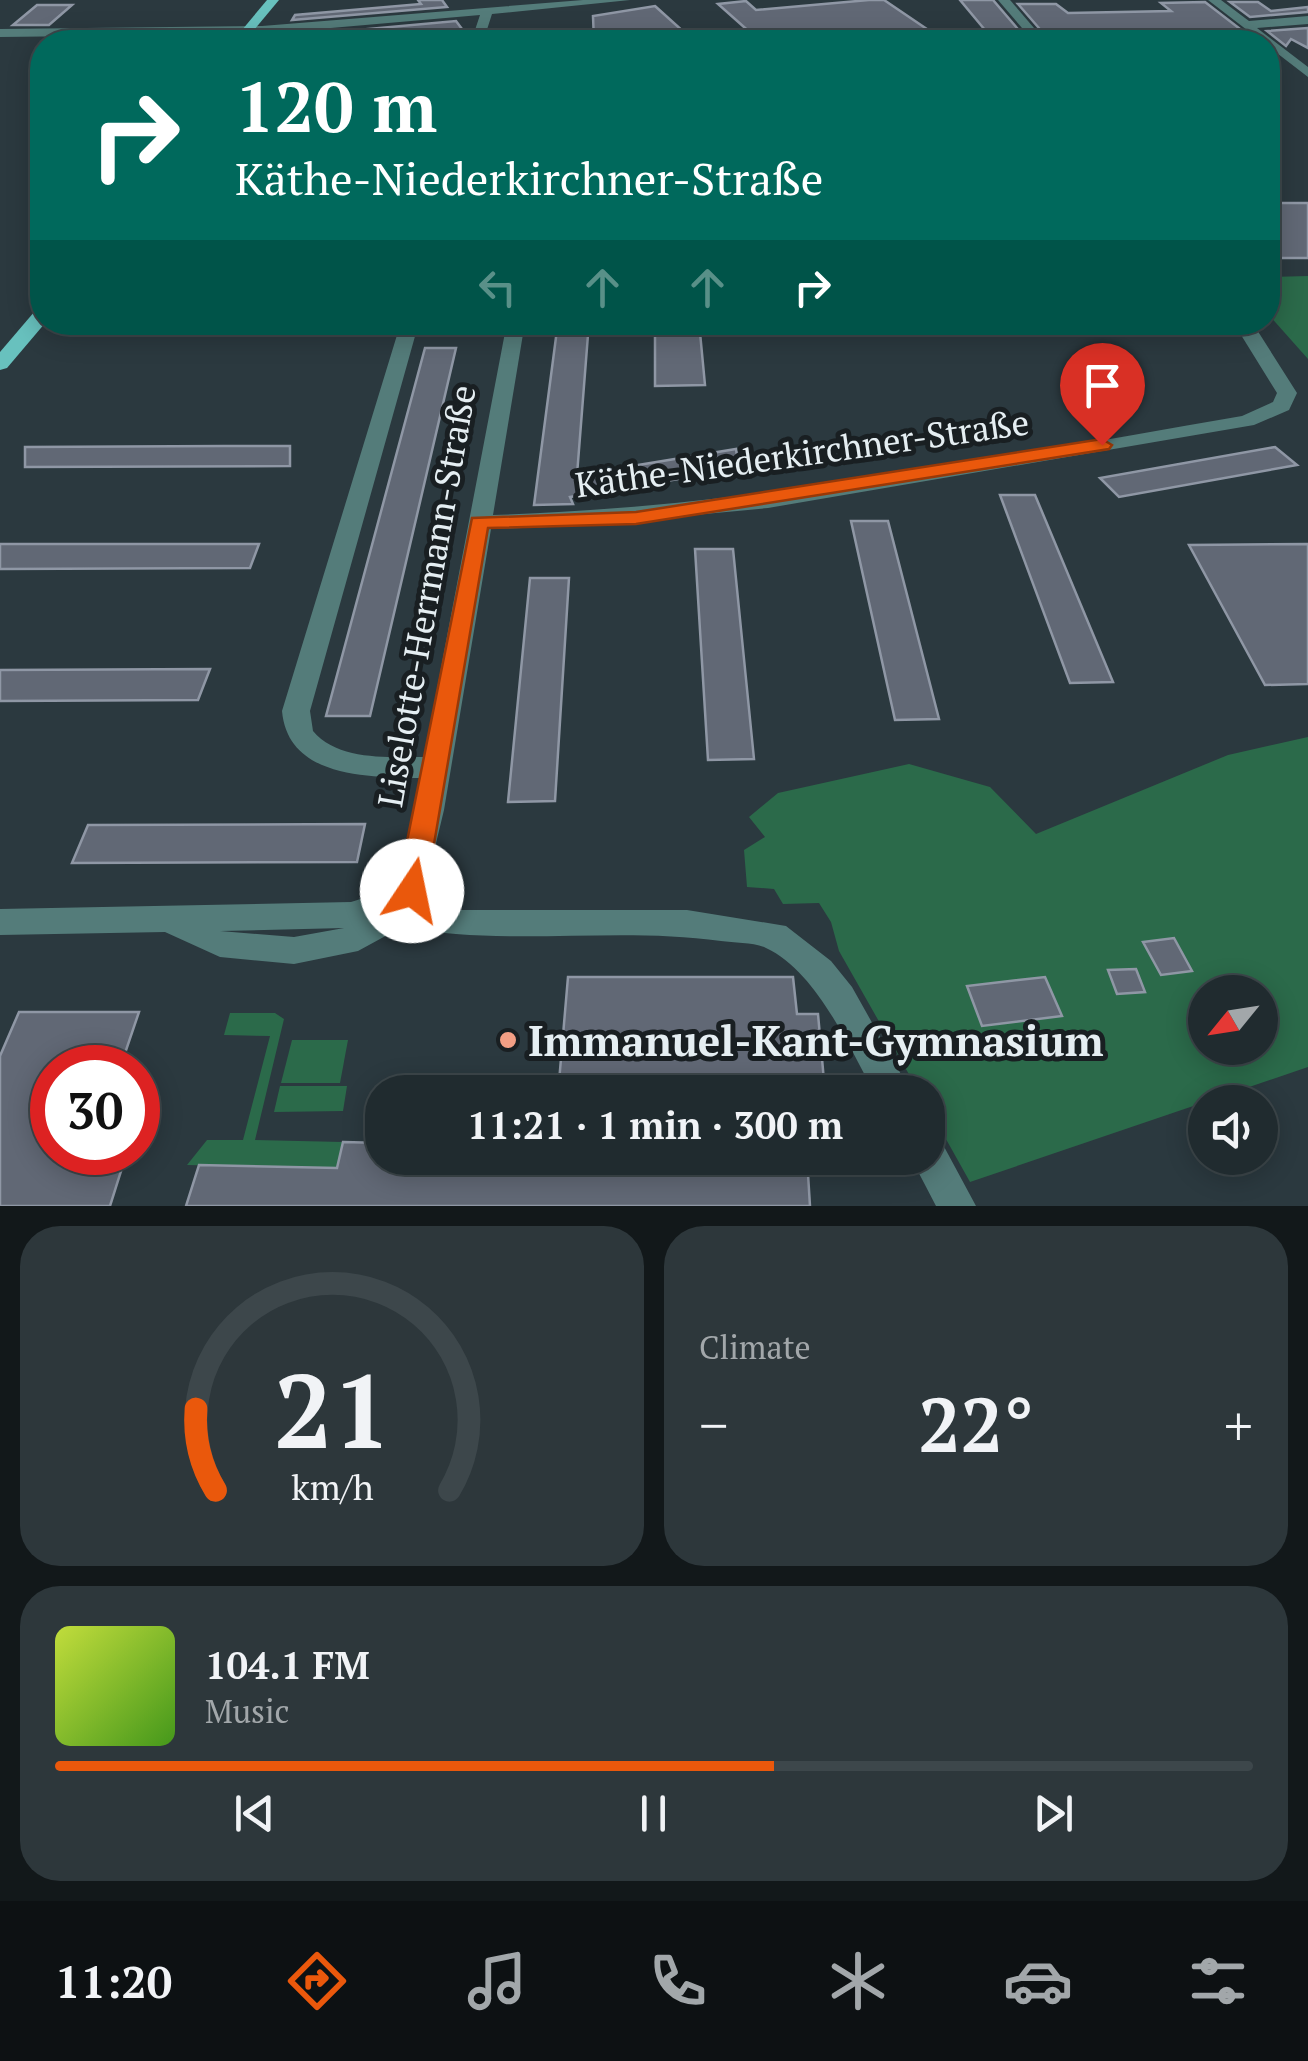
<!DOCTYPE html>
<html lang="en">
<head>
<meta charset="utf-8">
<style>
  :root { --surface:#202b2f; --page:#2d373b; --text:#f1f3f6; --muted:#a2a7aa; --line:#3d474b; --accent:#ea580c }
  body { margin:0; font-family:"PT Serif",serif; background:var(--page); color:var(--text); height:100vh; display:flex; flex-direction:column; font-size:38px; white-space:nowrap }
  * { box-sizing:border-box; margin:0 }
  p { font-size:32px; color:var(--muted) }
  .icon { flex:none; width:55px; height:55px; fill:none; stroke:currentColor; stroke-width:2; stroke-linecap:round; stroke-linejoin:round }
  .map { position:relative; height:1206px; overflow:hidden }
  .side { display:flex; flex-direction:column; gap:20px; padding:20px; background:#12181a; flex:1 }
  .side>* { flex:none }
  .banner { position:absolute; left:30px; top:30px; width:1250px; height:305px; border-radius:40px; box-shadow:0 5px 25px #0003,0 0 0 2px var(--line); background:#00695c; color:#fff; overflow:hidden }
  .needle { width:65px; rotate:240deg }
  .controls { position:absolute; left:1188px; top:975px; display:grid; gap:20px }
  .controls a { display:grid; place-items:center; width:90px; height:90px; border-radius:50%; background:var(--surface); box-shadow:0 5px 25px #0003,0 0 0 2px var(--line); font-size:50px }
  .speed { position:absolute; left:30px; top:1045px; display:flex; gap:20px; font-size:50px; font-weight:700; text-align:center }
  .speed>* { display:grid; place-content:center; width:130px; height:130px; border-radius:50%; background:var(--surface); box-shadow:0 5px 25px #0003,0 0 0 2px var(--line); line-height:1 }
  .speed .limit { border:15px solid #d22; background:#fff; color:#111 }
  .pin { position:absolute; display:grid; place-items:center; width:85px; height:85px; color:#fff; margin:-102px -42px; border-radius:50% 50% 50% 0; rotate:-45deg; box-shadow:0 0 10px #0007 }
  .pin .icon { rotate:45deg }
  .me { position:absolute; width:110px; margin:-55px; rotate:11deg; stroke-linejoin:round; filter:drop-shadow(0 0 8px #0008) }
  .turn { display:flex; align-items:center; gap:35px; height:210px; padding:0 40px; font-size:45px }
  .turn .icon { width:130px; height:130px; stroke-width:2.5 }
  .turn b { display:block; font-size:70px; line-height:85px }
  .lanes { display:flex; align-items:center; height:95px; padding:0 40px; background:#0003; justify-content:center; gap:50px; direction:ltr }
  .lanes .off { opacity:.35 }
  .big { font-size:75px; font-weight:700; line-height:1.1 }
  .side .card { flex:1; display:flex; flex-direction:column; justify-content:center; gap:15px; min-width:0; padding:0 35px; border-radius:40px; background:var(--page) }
  .side .dial { align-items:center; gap:0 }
  .dial svg { height:260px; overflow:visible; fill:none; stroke:var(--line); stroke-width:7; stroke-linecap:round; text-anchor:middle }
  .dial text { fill:var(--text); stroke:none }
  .song { display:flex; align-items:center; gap:30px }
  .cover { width:120px; height:120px; border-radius:15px; background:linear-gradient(135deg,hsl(70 70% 55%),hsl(100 70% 35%)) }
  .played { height:10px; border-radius:5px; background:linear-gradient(90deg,var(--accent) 60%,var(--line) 60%) }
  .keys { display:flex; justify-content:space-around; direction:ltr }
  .heat { display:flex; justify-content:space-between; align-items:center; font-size:55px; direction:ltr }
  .side .tiles { flex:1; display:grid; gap:20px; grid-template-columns:1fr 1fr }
  .card:last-child { grid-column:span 2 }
  .trip { position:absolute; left:365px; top:1075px; width:580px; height:100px; border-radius:40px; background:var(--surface); box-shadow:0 5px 25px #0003,0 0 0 2px var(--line); font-weight:700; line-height:100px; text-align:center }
  .dock { display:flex; height:160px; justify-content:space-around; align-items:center; background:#0d1113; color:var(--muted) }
  .dock .icon { width:70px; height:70px }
  .dock .selected { color:var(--accent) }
  .dock b { font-size:45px; color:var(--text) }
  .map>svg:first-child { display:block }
  .green { fill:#2b6a4a; fill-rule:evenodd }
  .building { fill:#616875; stroke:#8f97a5; stroke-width:2.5 }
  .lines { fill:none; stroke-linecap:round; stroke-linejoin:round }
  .minor { fill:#547c7a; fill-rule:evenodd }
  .major { fill:#68c1be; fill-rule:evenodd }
  .route { fill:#ea580c; stroke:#983908; stroke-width:2.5 }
  .poi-dot { fill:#f39f85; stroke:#191f22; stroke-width:4 }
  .labels { text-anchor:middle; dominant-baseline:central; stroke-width:10; stroke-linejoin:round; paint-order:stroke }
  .street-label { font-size:35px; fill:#e5eef2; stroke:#191f22 }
  .near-poi-label { font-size:42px; font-weight:bold; fill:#e5eef2; stroke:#191f22; text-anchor:start }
</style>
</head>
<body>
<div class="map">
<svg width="1308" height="1206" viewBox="0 0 1308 1206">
  <rect width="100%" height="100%" fill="#2b393f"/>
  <g class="green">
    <path d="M1308,276v83l-40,-45v-37z"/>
    <path d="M231,322h157v1l-1,4 -159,3z"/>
    <path d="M1308,737v330l-338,115 -42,-75v-15h-9l-80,-141 -8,-29 -12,-19 -36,1 -9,-15 -27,-2 -3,-37 21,-13 -16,-20 29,-24 131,-29 81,23 46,47 192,-79zM1205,992h55v56h-55z"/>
    <path d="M230,1013h45l9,6 -29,121 88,2 -6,26 -150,-3 20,-25h36l27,-104 -46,-1z"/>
    <path d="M292,1040h56l-8,43h-59z"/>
    <path d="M280,1086h67l-4,25 -69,1z"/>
    <path d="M396,1158h195l-1,16 -196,-5z"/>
  </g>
  <g class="building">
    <path d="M418,0h24l5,7 -155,13 3,-5 126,-11z"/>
    <path d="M869,0h15l62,42h-164l-29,-7 -35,-31 28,-3 10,9z"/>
    <path d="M960,0h33l30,35 -33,1z"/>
    <path d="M1205,2l52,40h-194l-7,-7h-11l-27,-31h38l12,9 103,-2 -10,-8z"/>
    <path d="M1230,2h28l13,9 37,-4v5l-58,5z"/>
    <path d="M37,5h35l-23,20h-36z"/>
    <path d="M655,6l40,36h-101l-1,-26z"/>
    <path d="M456,21l6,8 -86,9 3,4h-77l-22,-5z"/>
    <path d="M1308,28v20l-17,-9 -5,7 -19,-15z"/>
    <rect x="1268" y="203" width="40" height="55"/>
    <path d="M558,322h31l-12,153 159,-26 3,20 -169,28 3,7 -39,1z"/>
    <path d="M655,322h44l6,63 -50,1z"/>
    <path d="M425,348h31l-86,368h-44z"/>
    <path d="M224,446h66v20l-265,1v-20z"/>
    <path d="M1275,447l22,18 -178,32 -19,-19z"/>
    <path d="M1000,495h35l78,187 -43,1z"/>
    <path d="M851,521h37l51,198 -44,1z"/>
    <path d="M0,544h259l-9,24 -250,1z"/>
    <path d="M1308,544v140l-43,1 -76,-140z"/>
    <path d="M695,549h38l21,210 -46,1z"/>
    <path d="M530,578h39l-14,223 -47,1z"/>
    <path d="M210,669l-12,31 -198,1v-31z"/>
    <path d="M365,824l-8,38 -285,1 16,-38z"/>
    <path d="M1174,938l18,33 -31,4 -18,-33z"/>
    <path d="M1136,969l9,23 -28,2 -9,-24z"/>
    <path d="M568,977h225l4,37h21l7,78h-230l1,-9 -37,-1z"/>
    <path d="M1045,977l17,39 -80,10 -15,-40z"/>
    <path d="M19,1012h120l-19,56h-68v84h39l-6,16h37l-12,38h-110v-150z"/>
    <path d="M343,1142l39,1v15h14l-2,11 196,5 1,-16h216l3,48h-624l13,-41 138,3z"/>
  </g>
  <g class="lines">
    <g class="minor">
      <path d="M583,0h47l-138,14 -9,28h-12l9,-27 -218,19 -262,3v-8l262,-3z"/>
      <path d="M998,0h12l36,42h-12z"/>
      <path d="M1208,0h13l28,21 59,-5v8l-51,4 51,39v10z"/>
      <path d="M401,322h18l-109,389 3,20c25,30 76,26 111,26l83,-435h18l-32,193c253,-8 500,-56 749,-99l31,-14 4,-9 -44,-71h19l45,71 -8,17 -35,15 -486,83 -192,18 -85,3 -47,281 -13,54 -15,28 3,12 31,6h237l99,16 45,35 21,26 59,105h-37c-25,-45 -58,-121 -108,-144 -12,-6 -32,-5 -45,-7 -106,-15 -214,6 -319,-14l-44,24 -64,13 -74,-7 -55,-25 -165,3v-26l351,-7c57,-15 60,-74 69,-124 -52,-1 -132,0 -138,-67zM344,928l-50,9 -74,-6z"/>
      <path d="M928,1135l13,6 35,65h-40l-25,-48h17z"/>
    </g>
    <g class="major">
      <path d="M267,0h12l-35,42h-12z"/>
      <path d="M42,309l4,13 -39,46 -7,2v-18l35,-41z"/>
    </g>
  </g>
  <path class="route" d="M1102,439l10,6 -3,4 -473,75 -148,4 -62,363 -4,8h-20l-5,-8 75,-373 164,-6z"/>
  <circle class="poi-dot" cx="508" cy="1040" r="10"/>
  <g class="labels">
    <g class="street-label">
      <text transform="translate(802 453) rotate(-8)">Käthe-Niederkirchner-Straße</text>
      <text transform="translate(426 596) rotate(-80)">Liselotte-Herrmann-Straße</text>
    </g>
    <g class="near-poi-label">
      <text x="528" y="1040">Immanuel-Kant-Gymnasium</text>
    </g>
  </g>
</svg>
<div class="controls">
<a><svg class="needle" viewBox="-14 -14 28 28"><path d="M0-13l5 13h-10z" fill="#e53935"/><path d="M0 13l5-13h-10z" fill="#a2a7aa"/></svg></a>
<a><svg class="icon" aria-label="sound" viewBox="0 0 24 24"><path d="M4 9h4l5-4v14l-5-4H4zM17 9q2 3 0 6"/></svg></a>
</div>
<div class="speed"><div class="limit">30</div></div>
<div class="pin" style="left:1102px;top:445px;background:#d93025"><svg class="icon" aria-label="arrive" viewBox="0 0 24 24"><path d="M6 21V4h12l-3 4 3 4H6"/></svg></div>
<svg class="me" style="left:412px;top:891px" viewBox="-20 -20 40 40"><circle r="19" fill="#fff"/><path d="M0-13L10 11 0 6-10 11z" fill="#ea580c"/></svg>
<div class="trip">11:21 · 1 min · 300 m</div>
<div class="banner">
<div class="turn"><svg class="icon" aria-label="right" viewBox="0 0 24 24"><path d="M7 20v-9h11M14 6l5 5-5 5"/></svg><div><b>120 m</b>Käthe-Niederkirchner-Straße</div></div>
<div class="lanes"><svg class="icon off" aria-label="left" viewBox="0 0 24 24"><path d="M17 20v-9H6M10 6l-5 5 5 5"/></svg><svg class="icon off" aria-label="ahead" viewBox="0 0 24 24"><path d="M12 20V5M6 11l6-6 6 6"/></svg><svg class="icon off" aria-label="ahead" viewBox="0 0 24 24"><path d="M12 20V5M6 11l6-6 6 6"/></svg><svg class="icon" aria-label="right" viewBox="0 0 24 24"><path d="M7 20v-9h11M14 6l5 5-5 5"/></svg></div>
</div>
</div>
<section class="side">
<div class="tiles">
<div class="card dial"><svg viewBox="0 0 100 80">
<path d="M14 69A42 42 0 1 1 86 69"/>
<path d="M14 69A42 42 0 0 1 8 44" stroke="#ea580c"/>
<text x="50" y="56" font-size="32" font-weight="700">21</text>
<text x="50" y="72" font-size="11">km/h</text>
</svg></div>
<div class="card"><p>Climate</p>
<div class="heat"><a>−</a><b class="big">22°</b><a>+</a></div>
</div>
<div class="card">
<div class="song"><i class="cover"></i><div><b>104.1 FM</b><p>Music</p></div></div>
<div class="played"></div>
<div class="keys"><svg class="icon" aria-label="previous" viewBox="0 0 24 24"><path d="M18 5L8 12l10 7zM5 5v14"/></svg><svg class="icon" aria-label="pause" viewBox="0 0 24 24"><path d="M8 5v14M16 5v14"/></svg><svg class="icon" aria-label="next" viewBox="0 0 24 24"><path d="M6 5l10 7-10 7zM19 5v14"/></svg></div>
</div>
</div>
</section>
<nav class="dock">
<b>11:20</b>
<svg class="icon selected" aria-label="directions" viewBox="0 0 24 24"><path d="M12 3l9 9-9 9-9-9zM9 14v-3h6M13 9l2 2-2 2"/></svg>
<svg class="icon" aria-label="music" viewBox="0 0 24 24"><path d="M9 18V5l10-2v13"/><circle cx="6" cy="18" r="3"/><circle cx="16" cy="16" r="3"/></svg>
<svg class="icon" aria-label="phone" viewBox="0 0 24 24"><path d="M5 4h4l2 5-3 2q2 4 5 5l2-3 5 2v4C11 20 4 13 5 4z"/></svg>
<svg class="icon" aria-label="climate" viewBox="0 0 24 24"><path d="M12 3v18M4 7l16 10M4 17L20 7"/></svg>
<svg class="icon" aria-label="car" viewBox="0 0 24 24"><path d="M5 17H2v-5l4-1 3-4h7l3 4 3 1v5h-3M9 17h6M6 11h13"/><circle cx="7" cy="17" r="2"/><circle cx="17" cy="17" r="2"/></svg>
<svg class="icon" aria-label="filters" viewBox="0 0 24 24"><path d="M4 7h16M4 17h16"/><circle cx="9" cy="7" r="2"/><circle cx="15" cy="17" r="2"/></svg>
</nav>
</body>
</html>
